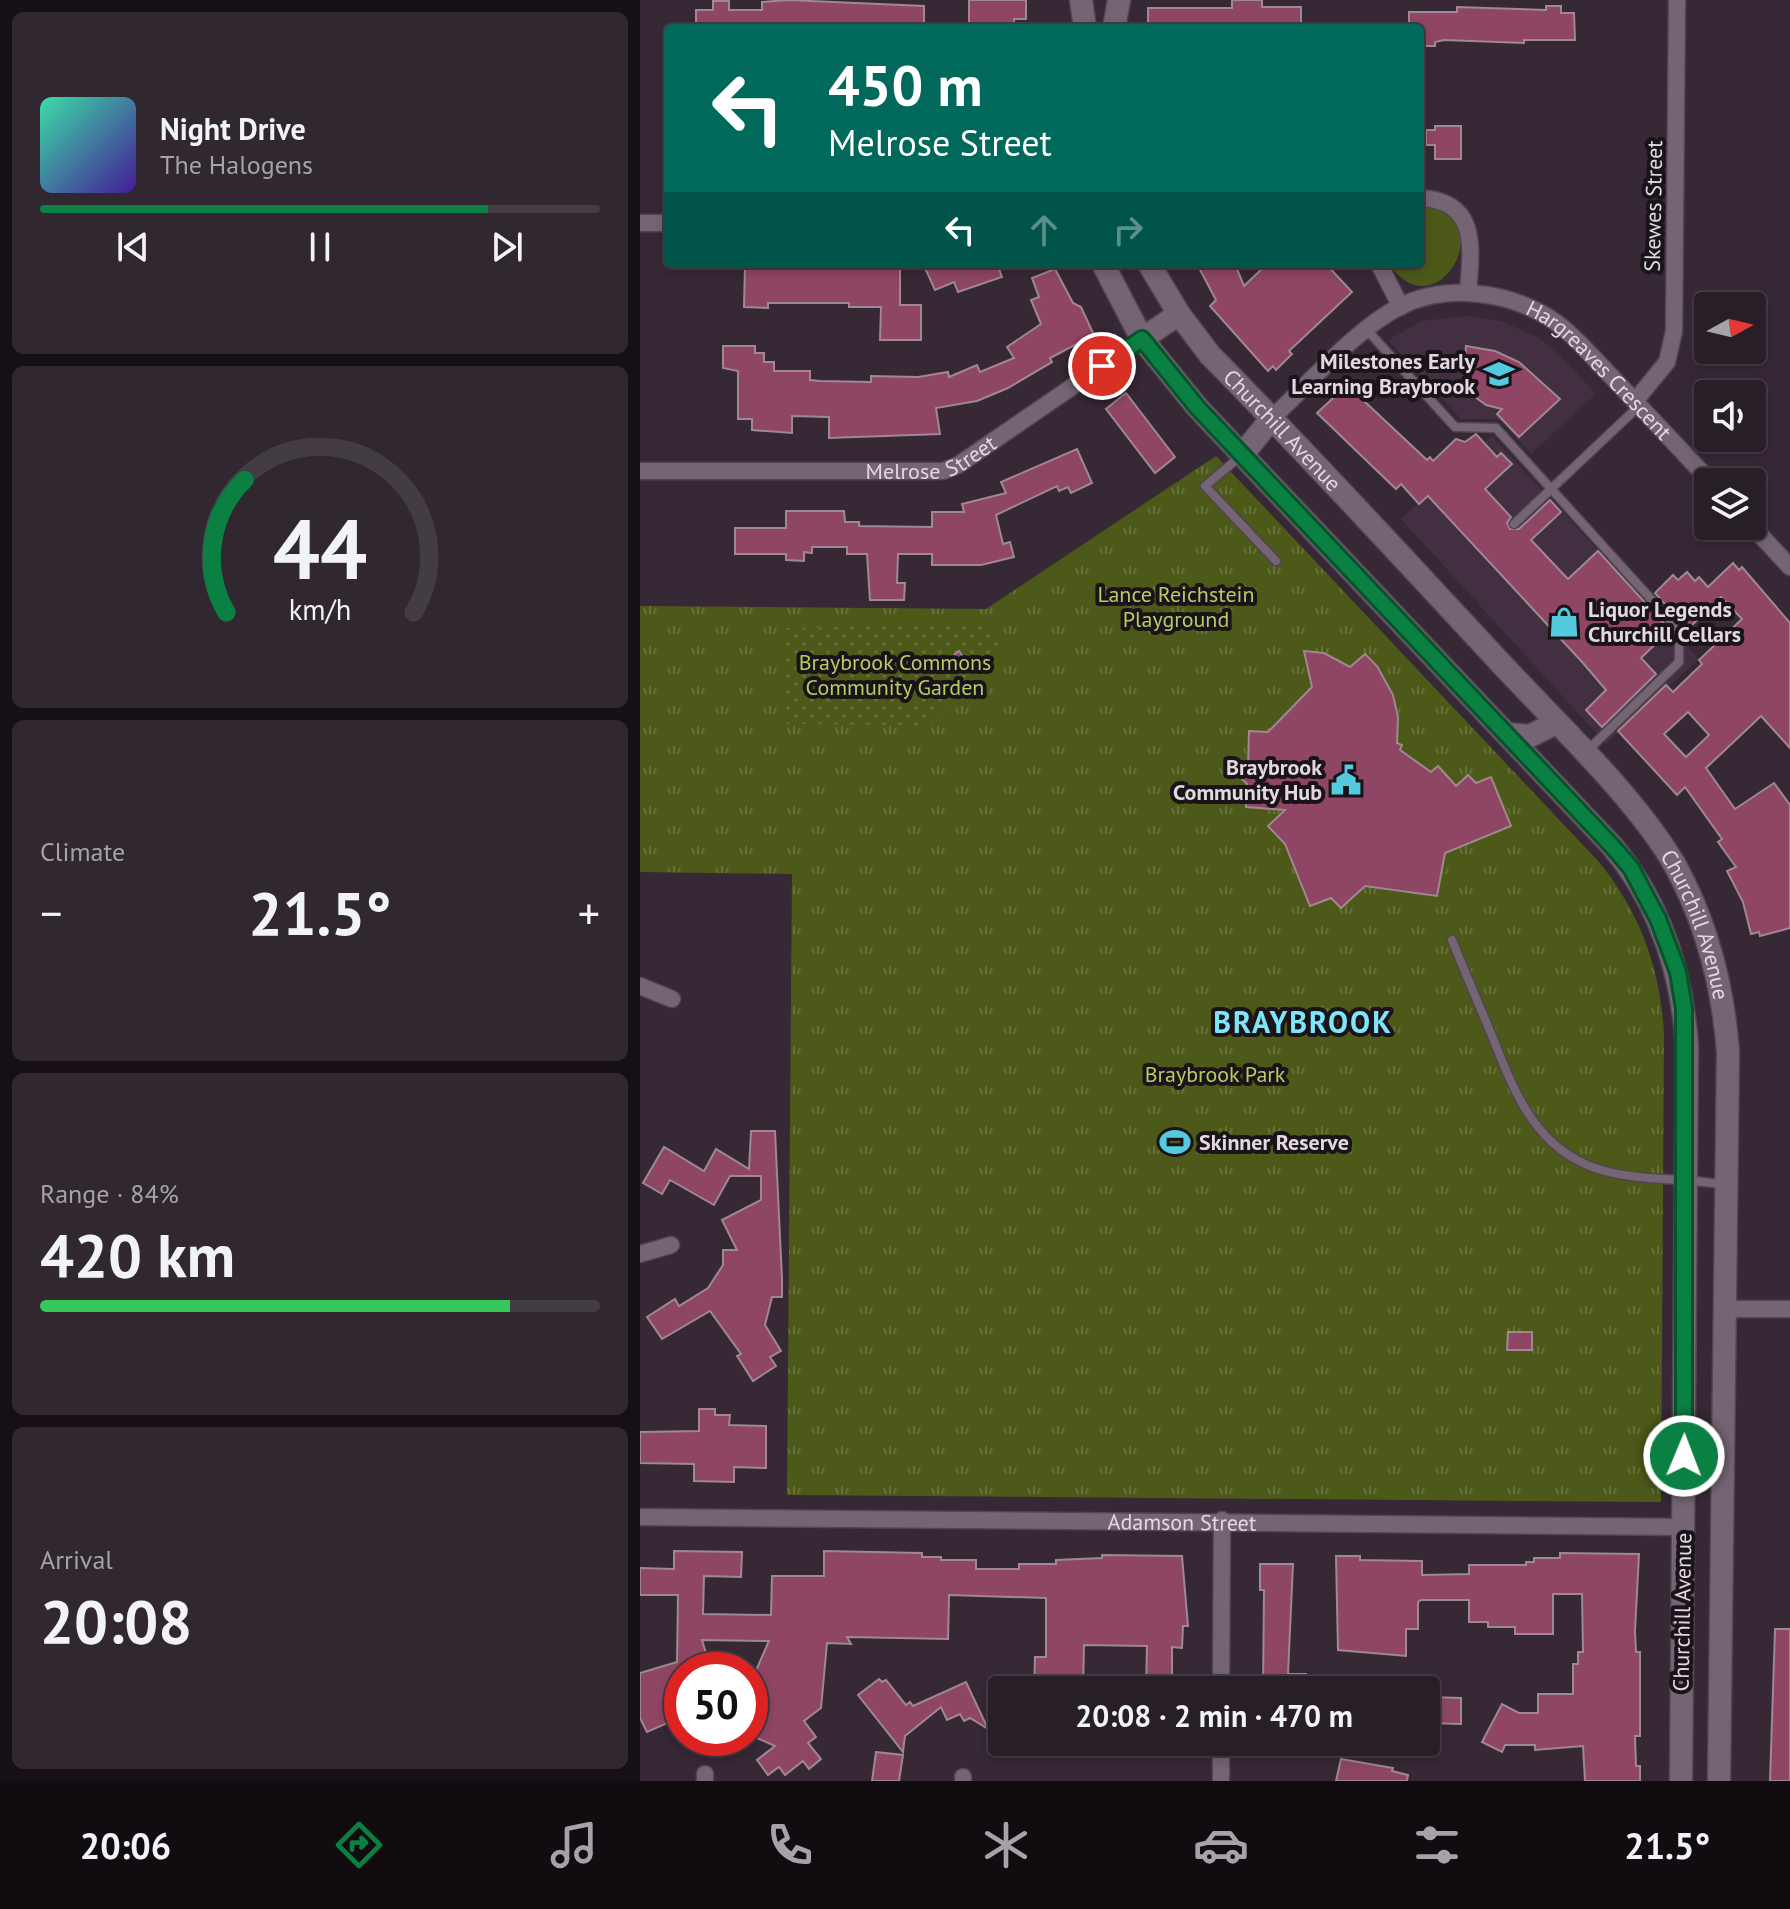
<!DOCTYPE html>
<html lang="en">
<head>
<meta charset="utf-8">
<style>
  :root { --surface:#281e28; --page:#302730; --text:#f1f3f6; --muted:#a5a2a8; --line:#443c45; --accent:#0b8043 }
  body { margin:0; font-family:"PT Sans",sans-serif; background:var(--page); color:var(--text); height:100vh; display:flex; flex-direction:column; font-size:30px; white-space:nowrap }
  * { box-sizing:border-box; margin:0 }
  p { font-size:26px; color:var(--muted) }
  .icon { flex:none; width:44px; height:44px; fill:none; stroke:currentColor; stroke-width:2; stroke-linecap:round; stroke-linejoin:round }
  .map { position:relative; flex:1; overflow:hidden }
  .details { display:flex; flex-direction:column; gap:12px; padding:12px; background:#161016; width:640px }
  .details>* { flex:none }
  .hud { position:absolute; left:24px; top:24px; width:760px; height:244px; border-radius:8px; box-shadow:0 4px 12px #0003,0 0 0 2px var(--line); background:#00695c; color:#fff; overflow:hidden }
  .needle { width:52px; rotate:82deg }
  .controls { position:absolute; left:1054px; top:292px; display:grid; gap:16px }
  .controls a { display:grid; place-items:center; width:72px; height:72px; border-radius:8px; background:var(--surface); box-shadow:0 4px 12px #0003,0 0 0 2px var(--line); font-size:40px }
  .speed { position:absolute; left:24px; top:1652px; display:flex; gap:16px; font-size:40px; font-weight:700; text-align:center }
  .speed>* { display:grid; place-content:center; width:104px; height:104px; border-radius:50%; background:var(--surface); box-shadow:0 4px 12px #0003,0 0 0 2px var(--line); line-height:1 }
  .speed .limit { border:12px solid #d22; background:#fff; color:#111 }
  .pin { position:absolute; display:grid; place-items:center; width:68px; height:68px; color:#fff; margin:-34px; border:4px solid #fff; border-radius:50%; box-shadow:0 2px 8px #0007 }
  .me { position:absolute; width:88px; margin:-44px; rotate:1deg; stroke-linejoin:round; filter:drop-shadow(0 0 6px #0008) }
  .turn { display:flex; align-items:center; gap:28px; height:168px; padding:0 32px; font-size:36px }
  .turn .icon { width:104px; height:104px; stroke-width:2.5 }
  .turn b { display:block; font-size:56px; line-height:68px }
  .lanes { display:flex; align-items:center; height:76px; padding:0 32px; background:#0003; justify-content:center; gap:40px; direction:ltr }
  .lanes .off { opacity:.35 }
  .big { font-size:60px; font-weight:700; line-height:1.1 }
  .details .card { flex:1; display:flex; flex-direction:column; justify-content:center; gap:12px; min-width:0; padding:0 28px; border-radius:12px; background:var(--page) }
  .details .dial { align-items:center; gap:0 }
  .dial svg { height:208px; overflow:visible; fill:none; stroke:var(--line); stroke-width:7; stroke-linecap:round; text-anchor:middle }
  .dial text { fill:var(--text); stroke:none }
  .song { display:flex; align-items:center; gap:24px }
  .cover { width:96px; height:96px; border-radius:12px; background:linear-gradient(135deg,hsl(160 70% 55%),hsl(260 70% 35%)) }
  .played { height:8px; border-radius:4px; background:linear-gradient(90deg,var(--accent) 80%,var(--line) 80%) }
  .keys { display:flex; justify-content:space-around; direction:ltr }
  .heat { display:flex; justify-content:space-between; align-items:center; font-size:44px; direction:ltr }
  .charge { height:12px; border-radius:6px; background:linear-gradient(90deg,#34c759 84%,var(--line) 0) }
  .trip { position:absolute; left:348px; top:1676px; width:452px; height:80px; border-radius:8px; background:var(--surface); box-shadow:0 4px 12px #0003,0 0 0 2px var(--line); font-weight:700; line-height:80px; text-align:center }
  .dock { display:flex; height:128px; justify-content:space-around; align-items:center; background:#100c10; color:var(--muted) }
  .dock .icon { width:56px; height:56px }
  .dock .current { color:var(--accent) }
  .dock b { font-size:36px; color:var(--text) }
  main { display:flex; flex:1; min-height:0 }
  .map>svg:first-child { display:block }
  .built { fill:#422f41 }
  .grass { fill:#4d5919 }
  .park { fill:url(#park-tufts) }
  .garden { fill:url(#garden-dots) }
  .building { fill:#8f4664; stroke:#9f8890; stroke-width:2; fill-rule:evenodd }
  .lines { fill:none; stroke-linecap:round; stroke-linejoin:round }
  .lane-casing { stroke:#504550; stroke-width:11 }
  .street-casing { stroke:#504550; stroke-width:19 }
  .secondary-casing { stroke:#504550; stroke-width:25 }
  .lane { stroke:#756574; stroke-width:8 }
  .street { stroke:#756574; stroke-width:16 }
  .secondary { stroke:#756574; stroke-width:22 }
  .route-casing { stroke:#07532c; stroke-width:20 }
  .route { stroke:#0b8043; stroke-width:14 }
  .labels { text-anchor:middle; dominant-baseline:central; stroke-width:8; stroke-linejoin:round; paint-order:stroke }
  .street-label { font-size:22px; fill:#e1d8e0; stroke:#1a1319 }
  .poi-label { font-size:22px; font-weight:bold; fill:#e1d8e0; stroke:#1a1319; text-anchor:end }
  .park-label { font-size:22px; fill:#b7cd62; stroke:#1a1319 }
  .district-label { font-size:30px; font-weight:bold; letter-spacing:2px; fill:#7de6f8; stroke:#1a1319 }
</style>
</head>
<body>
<main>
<section class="details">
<div class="card">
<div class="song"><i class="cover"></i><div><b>Night Drive</b><p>The Halogens</p></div></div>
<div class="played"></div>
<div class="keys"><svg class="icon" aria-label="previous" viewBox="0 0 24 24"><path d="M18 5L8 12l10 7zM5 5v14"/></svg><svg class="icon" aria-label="pause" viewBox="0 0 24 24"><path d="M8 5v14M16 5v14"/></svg><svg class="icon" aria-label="next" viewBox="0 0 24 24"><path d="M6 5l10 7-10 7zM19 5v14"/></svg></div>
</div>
<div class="card dial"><svg viewBox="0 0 100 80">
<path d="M14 69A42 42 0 1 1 86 69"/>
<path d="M14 69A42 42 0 0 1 21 18" stroke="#0b8043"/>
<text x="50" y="56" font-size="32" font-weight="700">44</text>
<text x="50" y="72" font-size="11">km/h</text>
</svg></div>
<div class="card"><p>Climate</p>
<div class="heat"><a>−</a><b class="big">21.5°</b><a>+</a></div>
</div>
<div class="card"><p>Range · 84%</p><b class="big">420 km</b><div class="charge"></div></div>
<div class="card"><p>Arrival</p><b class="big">20:08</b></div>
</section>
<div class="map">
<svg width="1150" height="1781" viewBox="0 0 1150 1781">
  <defs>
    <pattern id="park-tufts" width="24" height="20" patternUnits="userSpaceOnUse" patternTransform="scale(2)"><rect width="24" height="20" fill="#4d5919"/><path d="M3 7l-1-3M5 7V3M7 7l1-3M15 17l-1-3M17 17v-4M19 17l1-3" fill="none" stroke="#66703a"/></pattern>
    <pattern id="garden-dots" width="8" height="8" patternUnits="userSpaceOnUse" patternTransform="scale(2)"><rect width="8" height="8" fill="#4d5919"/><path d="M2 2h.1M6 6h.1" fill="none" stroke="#66703a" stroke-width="1.8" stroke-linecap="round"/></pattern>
  </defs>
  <rect width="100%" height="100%" fill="#362835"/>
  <g class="built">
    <path d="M826,316l35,5 37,16 22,18 36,39 -65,60 -33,-35h-37l-73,-79 33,-19z"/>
    <path d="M852,436l207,223 -93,85 -205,-225z"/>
  </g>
  <path class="grass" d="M780,207c85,1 19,129 -31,57h31z"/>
  <path class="park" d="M576,456l383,406c41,51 61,105 65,171l-3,469 -874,-7 5,-621 -152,-2v-266l346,3z"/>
  <path class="garden" d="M342,625l23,22 -75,78 -143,-1 -1,-96z"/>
  <g class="building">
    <path d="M148,0l136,6v22h-228v-18h17v-9h16v9h33v-8z"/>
    <path d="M329,0h57v19h-12v9h-45z"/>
    <path d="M592,0h30v7h39v21h-153v-20h84z"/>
    <path d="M906,6h15v7h13l1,27h-51v3l-80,-3 -9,2v4h-15v-18h-11v-16h48v-5l89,3z"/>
    <path d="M795,126h26v33h-26v-14h-9v-15h9z"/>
    <path d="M114,264h146v41h21v35h-41l1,-33h-32v-4h-81v5l-24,-1 1,-41z"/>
    <path d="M295,264h62l5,13 -44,15 -4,-10 -19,8 -10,-22z"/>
    <path d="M557,264h38l9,22 23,-22h59l26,28 -63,59 3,3 -16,16 -3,-4 -5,5 -58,-65 6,-6z"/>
    <path d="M415,269l18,34 8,4 13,28 -44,23 2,4 -44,26 -31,13 -41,7 4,26 -111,4v-21l-37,-1v17l-40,-3v-11h-14v-48l-15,-3v-22h32v7h9v9h10v9h36v9l10,1 51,1v-6l47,1 30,-5 1,5 28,-12 3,7 34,-14 -7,-11 34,-23 -10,-24 8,-3 -7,-19z"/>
    <path d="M826,346l29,5 24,11 41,37 -41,38 -22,-23 5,-5 -16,-4 -16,-12 1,-9h-8z"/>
    <path d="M707,385l80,75 3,-3 3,4 23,-22 9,3 11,-8 21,23 4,-4 11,11 -27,25 26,28 -4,6 3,6h9l31,-29 11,12 -30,28 37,39 30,-28 72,79 -29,28 15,16 -54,53 -16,-17 20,-20 -23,-27 -155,-167 -9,8 -18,-20 -5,5 -79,-76z"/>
    <path d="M486,393l49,64 -20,16 -49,-64z"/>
    <path d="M437,449l15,34 -21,10 -3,-6 -9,4 -2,-5 -61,29 7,29 7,-2 4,15 -33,8h-49v-11h-34l-1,29h8l-1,17h-34l-3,-46h-20v-7h-35v6l-8,-1v9l-18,-1v-6h-51v-26h51v-17h58l1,11h14v4l73,1v-15h32l-2,-8 44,-11 -5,-11z"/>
    <path d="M1093,563l6,7 3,-3 48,56v125l-29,-32 -55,52 29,41 39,-26 16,22v123l-30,8 -1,-4 -8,2 -8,-32 -16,-31 9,-4 -18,-25 4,-3 -37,-52 -8,8 -59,-64 48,-46 7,7 29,-28 -3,-4 43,-41 -21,-22 -30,29 -8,-8 -3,3 -25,-28 18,-18 5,5 9,-8 8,9 4,-4 9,10zM1048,712l21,23 -23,22 -22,-23z"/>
    <path d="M319,651l9,12 -12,10 -9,-12z"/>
    <path d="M664,651l20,2 26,14 15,-13 12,12 16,29 5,22 -1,26 5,2 -2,5 31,22 7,-6 18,20 12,-11 8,8 15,-6 20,49 -66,27 -8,43 -72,-10 -24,22 -10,-10 -21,8 -25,-62 -17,-18 17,-16 -39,-3 1,-23 -7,-7 8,-8 1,-38 19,1 44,-45z"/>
    <path d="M111,1131h24l7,148v18h-10l-7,28 16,26 -11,6 6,9 -23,15 -16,-25 4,-2 -31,-43 -48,28 -15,-22 28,-18 4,7 29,-18 15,-23v-15h14l-15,-30 39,-20v-24h-31l-16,29 -44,-25 -8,14 -19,-11 21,-36 40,24 12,-22 33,20z"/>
    <path d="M868,1332h24v18h-25z"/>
    <path d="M59,1409h16v6h15l-1,10 37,1v42l-32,-1v15l-40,-1v-17l-54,-1v-31l59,-1z"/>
    <path d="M34,1551l68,1 -1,25 -37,-1 -1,38 68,1 1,-39h52v-25l98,2v4h19v3h35v9h43v-5h37v-4l46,-2v-3l80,1 6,70h-5l-1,22 -10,-1v43h-26l1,-44 -63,-1 -1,45h-49l1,-33h11v-59l-97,-3 -1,44 -101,-2 4,7 -24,-1 -6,65 -17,13 12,16 -8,6 13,16 -12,10 -6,-8 -18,14 -6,-8 -11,8 -11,-15 18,-14 -25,-11v-51l19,-43 -67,-1 9,30h-29v25l-19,5 9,21 -25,11 -7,-14v-45l37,-11 1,-67h-38v-27l34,1z"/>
    <path d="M920,1553l79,1 -4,77 1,21h4v84h-5l1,30h4v15h-55l-2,-35 -48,4v-5h-30l-3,7 -20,-10 20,-38 17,9h19v-19h35v-30h5v-12h5l-1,-58h-29v40h-38v-7h-27v-5h-19v-22h-48l-3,2v27h-12v27l-68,-6 -2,-94h24v4l62,1v14l47,-1v-9h57v-3h8v-4h26z"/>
    <path d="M620,1564h33l-5,110h18v16h-43l1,-100h-4z"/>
    <path d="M1135,1629h15v152h-20z"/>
    <path d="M239,1679l3,3 4,-2 20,25 4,-3 3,4 53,-24 22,47 -18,-11 -6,3 -4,-7 -13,6 -6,-13 -36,29 -2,16 -45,-57z"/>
    <path d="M788,1697l33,1v26l-33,-1z"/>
    <path d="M236,1752l27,3 -4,26h-27z"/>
    <path d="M701,1759l52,9 -1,3 16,4 -1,6h-71z"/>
  </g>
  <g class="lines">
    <g class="lane-casing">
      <g id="lane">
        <path d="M727,330l88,97 41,1 183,202v32l-91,88"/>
        <path d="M602,455l-37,31 71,75"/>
        <path d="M874,524l125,-118"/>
        <path d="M812,940c12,30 25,60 38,91 23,57 43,117 108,138 41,13 86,8 127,16"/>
      </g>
    </g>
    <g class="street-casing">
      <g id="street">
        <path d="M780,198c60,3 51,52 48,95"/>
        <path d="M0,223h28"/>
        <path d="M739,264l22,43"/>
        <path d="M995,401l32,-39 7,-31 3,-331"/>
        <path id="s1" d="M632,418c38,-35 83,-89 129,-112 45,-22 104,-15 147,11 22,14 40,35 58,54 35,36 70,74 105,111"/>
        <path id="s2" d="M0,471h303l15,-6 184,-126"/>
        <path d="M1112,526l38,41"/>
        <path d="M0,986l32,13"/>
        <path d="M0,1254l31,-9"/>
        <path d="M1084,1309h66"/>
        <path id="s3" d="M0,1517l1043,10"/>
        <path d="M581,1690l1,-170"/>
        <path d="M65,1781v-7"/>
        <path d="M323,1781v-4"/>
        <path d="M581,1781v-39"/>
      </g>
    </g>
    <g class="secondary-casing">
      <g id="secondary">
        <path d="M441,0l4,28"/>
        <path d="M474,28l5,-28"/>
        <path d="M463,264l39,75 55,68 416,440c48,58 69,125 74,199l-6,735"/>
        <path id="s4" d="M509,264l30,50 31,41c103,104 201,212 300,318 52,55 130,130 166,194 32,59 47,119 52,185l-9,729"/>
        <path d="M502,339l37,-25"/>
        <path d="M602,455l30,-37"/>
        <path d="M867,734l23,2 26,-13"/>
      </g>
    </g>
    <use href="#lane" class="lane"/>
    <use href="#street" class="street"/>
    <use href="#secondary" class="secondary"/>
  </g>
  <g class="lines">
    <g class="route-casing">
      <path id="route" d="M462,366l40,-27 55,68 416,440 18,21 27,51 20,53 6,37v447"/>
    </g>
    <use href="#route" class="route"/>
  </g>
  <defs>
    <g id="school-bare" transform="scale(2.4)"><path d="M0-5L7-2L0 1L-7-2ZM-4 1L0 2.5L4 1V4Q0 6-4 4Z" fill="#54cade" stroke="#1a1319" stroke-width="2.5" paint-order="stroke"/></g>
    <g id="shop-bare" transform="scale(2.4)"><path d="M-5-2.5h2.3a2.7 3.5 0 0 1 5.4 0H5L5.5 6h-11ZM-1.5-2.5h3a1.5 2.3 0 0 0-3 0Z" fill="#54cade" stroke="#1a1319" stroke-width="2.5" paint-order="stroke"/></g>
    <g id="civic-bare" transform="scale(2.4)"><path d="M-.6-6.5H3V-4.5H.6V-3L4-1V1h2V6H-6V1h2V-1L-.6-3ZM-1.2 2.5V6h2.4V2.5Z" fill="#54cade" stroke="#1a1319" stroke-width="2.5" paint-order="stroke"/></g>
    <g id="stadium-bare" transform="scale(2.4)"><path d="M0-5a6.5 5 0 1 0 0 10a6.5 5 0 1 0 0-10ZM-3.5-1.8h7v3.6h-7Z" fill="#54cade" stroke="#1a1319" stroke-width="2.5" paint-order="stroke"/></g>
  </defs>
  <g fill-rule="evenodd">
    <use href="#school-bare" x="859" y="374"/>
    <use href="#shop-bare" x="924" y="622"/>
    <use href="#civic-bare" x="706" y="780"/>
    <use href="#stadium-bare" x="535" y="1142"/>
  </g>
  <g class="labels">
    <g class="street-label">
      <text transform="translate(1013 206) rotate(-89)">Skewes Street</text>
      <text stroke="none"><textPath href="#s1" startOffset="398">Hargreaves Crescent</textPath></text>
      <text stroke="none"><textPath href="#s4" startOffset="214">Churchill Avenue</textPath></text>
      <text stroke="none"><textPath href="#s2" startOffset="294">Melrose Street</textPath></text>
      <text stroke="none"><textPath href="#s4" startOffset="864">Churchill Avenue</textPath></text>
      <text stroke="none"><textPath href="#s3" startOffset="542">Adamson Street</textPath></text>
      <text transform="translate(1042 1612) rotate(-89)">Churchill Avenue</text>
    </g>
    <g class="poi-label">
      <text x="835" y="361">Milestones Early<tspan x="835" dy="25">Learning Braybrook</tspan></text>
      <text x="948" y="609" text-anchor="start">Liquor Legends<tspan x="948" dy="25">Churchill Cellars</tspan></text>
      <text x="682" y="767">Braybrook<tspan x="682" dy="25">Community Hub</tspan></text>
      <text x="559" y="1142" text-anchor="start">Skinner Reserve</text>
    </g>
    <g class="park-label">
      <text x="536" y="594">Lance Reichstein<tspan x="536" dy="25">Playground</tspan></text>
      <text x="255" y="662">Braybrook Commons<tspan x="255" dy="25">Community Garden</tspan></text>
      <text x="575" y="1074">Braybrook Park</text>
    </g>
    <g class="district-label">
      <text x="663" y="1021">BRAYBROOK</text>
    </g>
  </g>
</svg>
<div class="controls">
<a><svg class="needle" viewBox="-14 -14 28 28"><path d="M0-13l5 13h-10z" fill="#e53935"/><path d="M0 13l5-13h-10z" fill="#a5a2a8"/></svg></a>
<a><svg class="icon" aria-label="sound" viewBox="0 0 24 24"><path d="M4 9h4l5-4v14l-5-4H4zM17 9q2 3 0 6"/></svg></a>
<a><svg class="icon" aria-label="layers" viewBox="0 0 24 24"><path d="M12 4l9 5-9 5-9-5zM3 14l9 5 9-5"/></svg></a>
</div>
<div class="speed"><div class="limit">50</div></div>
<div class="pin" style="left:462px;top:366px;background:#d93025"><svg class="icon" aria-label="arrive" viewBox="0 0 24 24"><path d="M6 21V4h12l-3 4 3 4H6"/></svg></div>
<svg class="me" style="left:1044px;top:1456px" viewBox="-20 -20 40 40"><circle r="17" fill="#0b8043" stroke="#fff" stroke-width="3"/><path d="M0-11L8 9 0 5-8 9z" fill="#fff"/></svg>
<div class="trip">20:08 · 2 min · 470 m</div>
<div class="hud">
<div class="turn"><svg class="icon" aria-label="left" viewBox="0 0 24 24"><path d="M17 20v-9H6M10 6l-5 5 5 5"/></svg><div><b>450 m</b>Melrose Street</div></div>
<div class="lanes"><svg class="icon" aria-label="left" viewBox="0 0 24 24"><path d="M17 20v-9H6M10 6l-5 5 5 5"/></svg><svg class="icon off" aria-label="ahead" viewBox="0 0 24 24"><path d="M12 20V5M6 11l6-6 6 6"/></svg><svg class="icon off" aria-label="right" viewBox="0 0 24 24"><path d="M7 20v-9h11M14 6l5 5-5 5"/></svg></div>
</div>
</div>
</main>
<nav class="dock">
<b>20:06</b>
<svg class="icon current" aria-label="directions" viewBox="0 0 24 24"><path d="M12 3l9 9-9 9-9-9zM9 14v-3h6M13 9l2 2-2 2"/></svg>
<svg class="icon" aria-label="music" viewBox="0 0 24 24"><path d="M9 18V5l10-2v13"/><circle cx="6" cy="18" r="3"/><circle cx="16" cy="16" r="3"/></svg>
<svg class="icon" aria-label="phone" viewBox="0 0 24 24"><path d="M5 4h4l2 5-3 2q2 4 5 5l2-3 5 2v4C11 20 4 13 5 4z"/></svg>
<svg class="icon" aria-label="climate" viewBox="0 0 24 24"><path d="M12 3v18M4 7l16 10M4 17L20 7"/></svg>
<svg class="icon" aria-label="car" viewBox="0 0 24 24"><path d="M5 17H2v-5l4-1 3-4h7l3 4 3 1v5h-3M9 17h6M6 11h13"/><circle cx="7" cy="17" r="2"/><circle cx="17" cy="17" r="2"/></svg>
<svg class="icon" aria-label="filters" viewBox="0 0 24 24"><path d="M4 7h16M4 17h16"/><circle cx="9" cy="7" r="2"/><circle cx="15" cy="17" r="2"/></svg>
<b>21.5°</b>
</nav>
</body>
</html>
